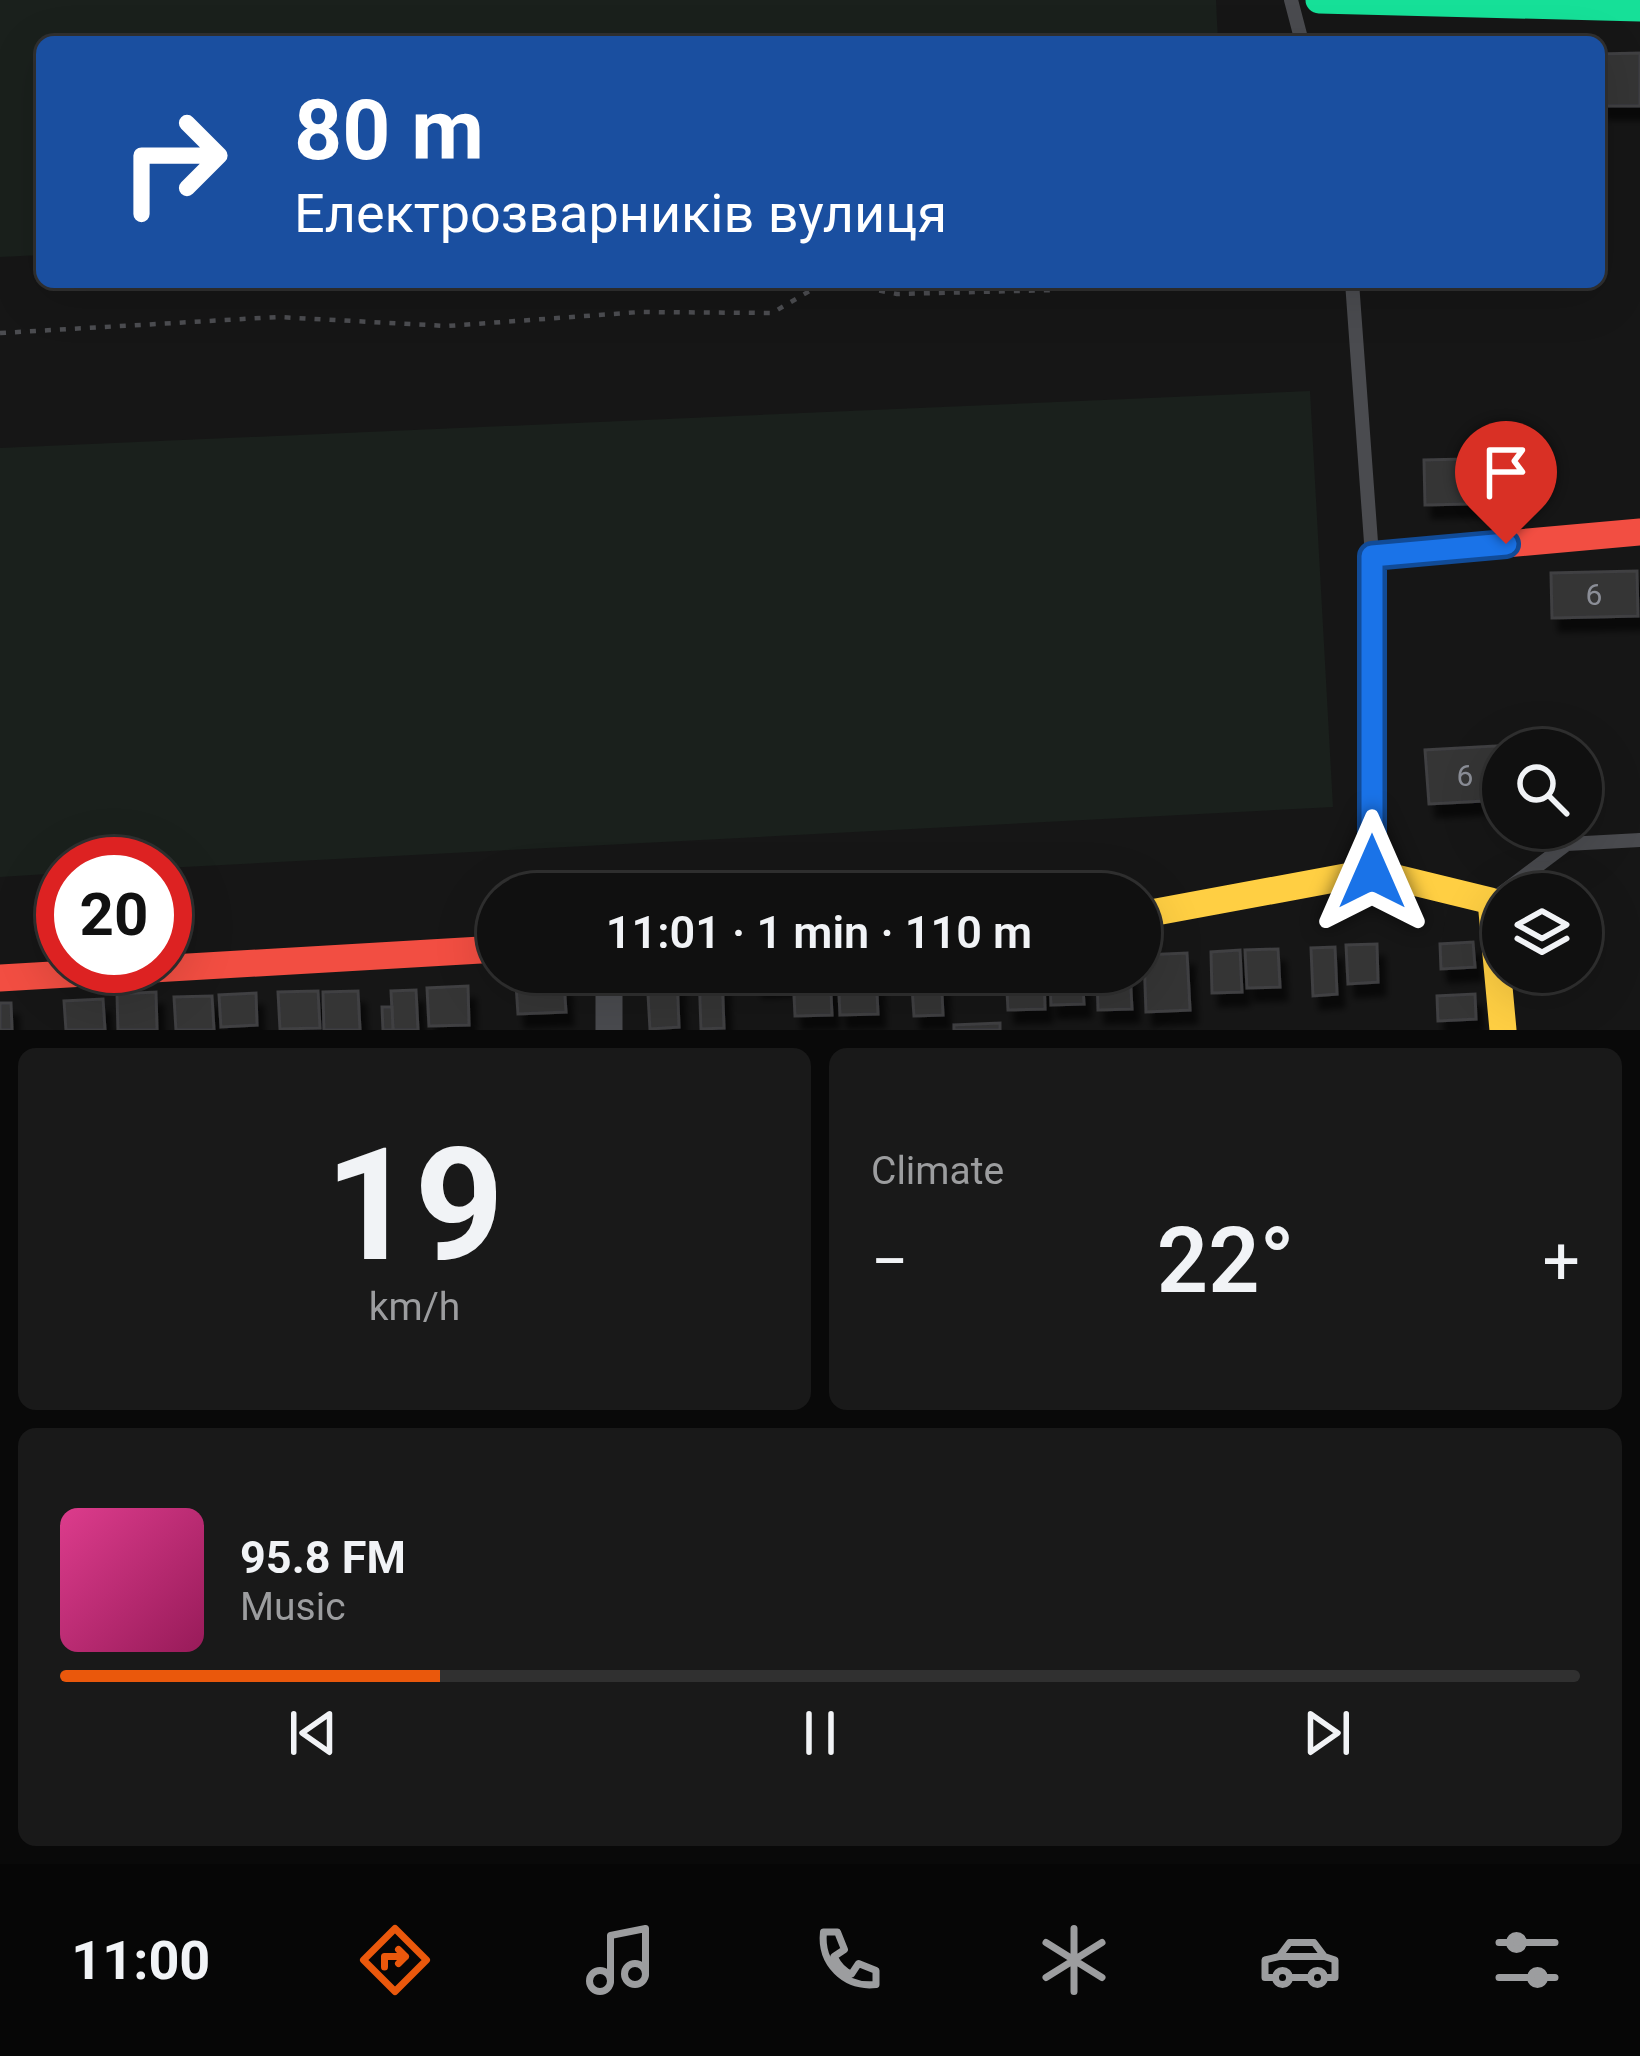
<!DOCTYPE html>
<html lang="en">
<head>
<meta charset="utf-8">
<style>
  :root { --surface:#101010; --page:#191919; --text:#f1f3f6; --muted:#9c9d9f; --line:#303030; --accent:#ea580c }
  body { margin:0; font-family:Roboto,sans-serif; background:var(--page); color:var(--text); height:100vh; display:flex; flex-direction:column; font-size:45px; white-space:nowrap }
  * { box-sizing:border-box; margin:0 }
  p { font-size:39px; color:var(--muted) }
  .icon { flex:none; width:66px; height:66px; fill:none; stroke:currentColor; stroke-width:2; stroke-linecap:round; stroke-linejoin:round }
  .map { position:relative; height:1030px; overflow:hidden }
  .details { display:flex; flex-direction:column; gap:18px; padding:18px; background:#090909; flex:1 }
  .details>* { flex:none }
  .guide { position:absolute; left:36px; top:36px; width:1569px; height:252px; border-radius:18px; box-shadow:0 12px 48px #0002,0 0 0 3px var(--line); background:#1a4fa0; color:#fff; overflow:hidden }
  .tools { position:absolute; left:1482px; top:729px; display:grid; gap:24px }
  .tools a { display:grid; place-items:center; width:120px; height:120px; border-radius:50%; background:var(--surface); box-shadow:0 12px 48px #0002,0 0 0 3px var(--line); font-size:60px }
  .speed { position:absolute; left:36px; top:837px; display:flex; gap:24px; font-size:60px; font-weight:700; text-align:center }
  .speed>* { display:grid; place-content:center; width:156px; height:156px; border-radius:50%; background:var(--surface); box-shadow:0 12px 48px #0002,0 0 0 3px var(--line); line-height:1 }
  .speed .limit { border:18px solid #d22; background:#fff; color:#111 }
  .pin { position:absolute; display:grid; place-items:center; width:102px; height:102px; color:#fff; margin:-123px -51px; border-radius:50% 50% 50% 0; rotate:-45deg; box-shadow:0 0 12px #0007 }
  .pin .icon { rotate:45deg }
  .me { position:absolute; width:132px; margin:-66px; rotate:0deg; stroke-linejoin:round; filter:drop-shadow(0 0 9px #0008) }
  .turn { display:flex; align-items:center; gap:42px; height:252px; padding:0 60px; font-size:54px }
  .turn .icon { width:156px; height:156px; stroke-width:2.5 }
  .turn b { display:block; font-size:84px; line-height:102px }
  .big { font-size:90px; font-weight:600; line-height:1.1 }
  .details .card { flex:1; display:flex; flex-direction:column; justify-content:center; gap:18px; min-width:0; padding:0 42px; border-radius:18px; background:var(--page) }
  .details .dial { align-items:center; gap:0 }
  .dial b { font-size:156px; line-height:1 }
  .song { display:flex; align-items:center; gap:36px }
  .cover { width:144px; height:144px; border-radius:18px; background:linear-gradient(135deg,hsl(330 70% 55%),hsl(330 70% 35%)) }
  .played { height:12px; border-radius:6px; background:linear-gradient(90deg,var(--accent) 25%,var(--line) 25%) }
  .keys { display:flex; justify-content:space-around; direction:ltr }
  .heat { display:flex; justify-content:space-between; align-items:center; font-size:66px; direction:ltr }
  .details .tiles { flex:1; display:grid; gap:18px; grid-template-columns:1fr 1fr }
  .card:last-child { grid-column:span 2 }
  .trip { position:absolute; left:477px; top:873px; width:684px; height:120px; border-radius:60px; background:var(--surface); box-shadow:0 12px 48px #0002,0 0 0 3px var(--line); font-weight:600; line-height:120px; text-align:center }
  .dock { display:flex; height:192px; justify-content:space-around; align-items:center; background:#060606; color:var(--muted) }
  .dock .icon { width:84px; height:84px }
  .dock .on { color:var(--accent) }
  .dock b { font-size:54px; color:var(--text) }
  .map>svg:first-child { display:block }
  .green { fill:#1a201c }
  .building { fill:#343436; stroke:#3f3f42; stroke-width:3; filter:url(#shadow) }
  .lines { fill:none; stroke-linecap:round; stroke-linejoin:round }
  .path { stroke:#4c4d51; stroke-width:4.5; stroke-dasharray:6 9; stroke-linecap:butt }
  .lane { stroke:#4a4b4f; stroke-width:14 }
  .street { stroke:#4a4b4f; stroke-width:27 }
  .fast { stroke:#16e098; stroke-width:27 }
  .slow { stroke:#ffcf43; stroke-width:27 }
  .jam { stroke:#f24e42; stroke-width:27 }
  .route-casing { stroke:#114b97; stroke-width:30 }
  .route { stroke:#1a73e8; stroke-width:21 }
  .labels { text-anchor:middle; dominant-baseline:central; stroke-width:12; stroke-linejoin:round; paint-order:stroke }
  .number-label { font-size:30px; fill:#8b8e97 }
</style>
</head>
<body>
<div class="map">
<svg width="1640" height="1030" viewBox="0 0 1640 1030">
  <defs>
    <filter id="shadow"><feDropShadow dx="7" dy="13" stdDeviation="3" flood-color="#0009"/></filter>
  </defs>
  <rect width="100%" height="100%" fill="#161616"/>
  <g class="green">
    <path d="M0,0h1216l2,42h-1176v213l-42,2z"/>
    <path d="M1310,391l23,416 -1168,61v-4h-102v9l-63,4v-429z"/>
  </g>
  <g class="building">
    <path d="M1640,53v53h-41v-52z"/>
    <path d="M1510,458l1,45 -86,2 -1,-45z"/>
    <path d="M1637,571l1,45 -86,2 -1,-45z"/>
    <path d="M1513,745v5h-10v50l-74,4 -4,-54z"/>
    <path d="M1473,942l2,25 -34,2 -1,-25z"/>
    <path d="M1377,944l1,38 -30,2 -2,-39z"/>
    <path d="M1335,947l2,47 -24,2 -2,-48z"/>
    <path d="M1278,949l2,38 -33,1 -2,-38z"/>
    <path d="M1240,950l2,42 -30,1 -1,-41z"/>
    <path d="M1187,953l3,57 -44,2 -2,-57z"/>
    <path d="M699,972h23l2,56 -23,1z"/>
    <path d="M755,972h37v10l-36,2z"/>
    <path d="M793,972h37l2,43 -37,1z"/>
    <path d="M838,972h38l2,42 -38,1z"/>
    <path d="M911,972h30l2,43 -29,1z"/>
    <path d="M1006,972h38l1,37 -37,1z"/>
    <path d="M1050,972h32l2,32 -33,1z"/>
    <path d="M1097,972h33l2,37 -34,1z"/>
    <path d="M677,975l2,52 -29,2 -3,-52z"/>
    <path d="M564,982l2,30 -48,2 -2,-30z"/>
    <path d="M468,986l1,39 -40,1 -2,-38z"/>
    <path d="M416,990l2,40h-25l-2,-39z"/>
    <path d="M318,991l2,37 -40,1 -2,-37z"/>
    <path d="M358,991l2,39h-36l-1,-38z"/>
    <path d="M156,992l1,38h-39l-1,-36z"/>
    <path d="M256,993l1,32 -36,2 -2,-32z"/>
    <path d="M1475,994l1,25 -38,2 -1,-25z"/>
    <path d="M212,996l2,34h-38l-2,-33z"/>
    <path d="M103,999l2,31h-39l-2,-29z"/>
    <path d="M0,1003h11l1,27h-12z"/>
    <path d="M382,1007h10l1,23h-10z"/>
    <path d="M1000,1023v7h-46v-5z"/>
  </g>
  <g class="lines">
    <g class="path">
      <path d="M835,282l62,12 159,-4 11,-8"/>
      <path d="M0,333l278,-16 169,9 193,-14 132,1 53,-31"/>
    </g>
    <g class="lane">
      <path d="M1291,0l11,42"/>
      <path d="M1352,282l20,274v314"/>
      <path d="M1495,898l72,-54 73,-4"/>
    </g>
    <path class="street" d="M609,972v58"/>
    <path class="fast" d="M1319,0l321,8"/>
    <path class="slow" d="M1140,915l232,-43 119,29 12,129"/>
    <g class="jam">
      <path d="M1372,556l268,-24"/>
      <path d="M0,978l498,-29"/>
    </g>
  </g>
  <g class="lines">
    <g class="route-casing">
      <path id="route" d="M1372,872v-316l134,-12"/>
    </g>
    <use href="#route" class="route"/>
  </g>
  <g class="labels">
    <g class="number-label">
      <text x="1594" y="594">6</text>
      <text x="1465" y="775">6</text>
    </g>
  </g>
</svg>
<div class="tools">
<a><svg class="icon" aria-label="search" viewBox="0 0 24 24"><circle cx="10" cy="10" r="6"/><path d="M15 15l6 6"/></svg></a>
<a><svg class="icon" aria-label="layers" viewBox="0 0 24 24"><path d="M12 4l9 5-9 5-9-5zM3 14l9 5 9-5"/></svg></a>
</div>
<div class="speed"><div class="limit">20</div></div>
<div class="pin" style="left:1506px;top:544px;background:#d93025"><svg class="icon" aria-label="arrive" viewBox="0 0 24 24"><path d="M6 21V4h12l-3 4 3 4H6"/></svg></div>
<svg class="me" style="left:1372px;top:872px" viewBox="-20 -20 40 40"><path d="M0-17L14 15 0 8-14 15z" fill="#1a73e8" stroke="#fff" stroke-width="4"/></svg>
<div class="trip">11:01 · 1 min · 110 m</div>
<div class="guide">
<div class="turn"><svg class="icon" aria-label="right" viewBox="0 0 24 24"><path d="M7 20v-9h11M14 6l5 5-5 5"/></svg><div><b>80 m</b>Електрозварників вулиця</div></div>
</div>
</div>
<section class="details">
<div class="tiles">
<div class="card dial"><b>19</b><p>km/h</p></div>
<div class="card"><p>Climate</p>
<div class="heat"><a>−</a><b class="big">22°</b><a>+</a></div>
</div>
<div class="card">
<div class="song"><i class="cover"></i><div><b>95.8 FM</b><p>Music</p></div></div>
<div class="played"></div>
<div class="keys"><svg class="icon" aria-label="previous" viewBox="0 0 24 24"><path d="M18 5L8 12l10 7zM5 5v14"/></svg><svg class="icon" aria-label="pause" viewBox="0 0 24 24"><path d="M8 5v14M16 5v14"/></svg><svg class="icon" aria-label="next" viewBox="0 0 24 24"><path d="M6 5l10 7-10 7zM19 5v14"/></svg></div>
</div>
</div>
</section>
<nav class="dock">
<b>11:00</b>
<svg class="icon on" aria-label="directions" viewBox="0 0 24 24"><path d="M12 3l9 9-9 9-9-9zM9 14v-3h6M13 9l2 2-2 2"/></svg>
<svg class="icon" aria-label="music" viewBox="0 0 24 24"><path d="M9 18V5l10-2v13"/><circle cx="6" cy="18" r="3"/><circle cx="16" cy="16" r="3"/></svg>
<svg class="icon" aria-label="phone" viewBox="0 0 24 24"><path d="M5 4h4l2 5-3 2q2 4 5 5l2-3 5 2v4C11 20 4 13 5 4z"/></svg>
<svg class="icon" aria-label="climate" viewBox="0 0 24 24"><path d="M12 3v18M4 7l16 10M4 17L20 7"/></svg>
<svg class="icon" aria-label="car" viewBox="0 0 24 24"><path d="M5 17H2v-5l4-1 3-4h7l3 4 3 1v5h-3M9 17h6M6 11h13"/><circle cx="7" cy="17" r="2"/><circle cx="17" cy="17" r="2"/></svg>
<svg class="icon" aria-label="filters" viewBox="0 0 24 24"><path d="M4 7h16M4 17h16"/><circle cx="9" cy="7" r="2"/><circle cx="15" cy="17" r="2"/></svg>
</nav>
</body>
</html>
